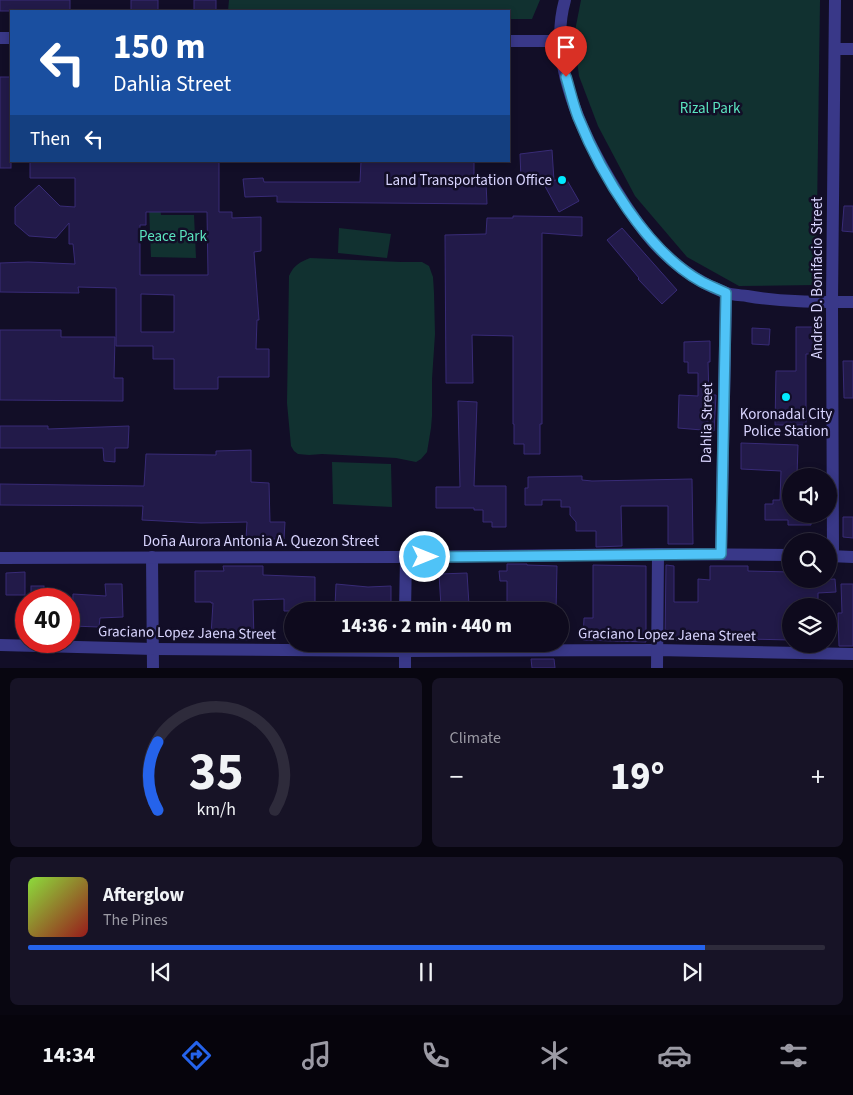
<!DOCTYPE html>
<html lang="en">
<head>
<meta charset="utf-8">
<style>
  :root { --surface:#0e0a1d; --page:#171326; --text:#f1f3f6; --muted:#9b9aa4; --line:#2e2b3b; --accent:#2563eb }
  body { margin:0; font-family:"Source Sans 3",sans-serif; background:var(--page); color:var(--text); height:100vh; display:flex; flex-direction:column; font-size:19px; white-space:nowrap }
  * { box-sizing:border-box; margin:0 }
  p { font-size:16px; color:var(--muted) }
  .icon { flex:none; width:28px; height:28px; fill:none; stroke:currentColor; stroke-width:2; stroke-linecap:round; stroke-linejoin:round }
  .map { position:relative; height:668px; overflow:hidden }
  .side { display:flex; flex-direction:column; gap:10px; padding:10px; background:#080610; flex:1 }
  .side>* { flex:none }
  .hud { position:absolute; left:10px; top:10px; width:500px; height:152px; border-radius:0px; box-shadow:0 2px 8px #0003,0 0 0 1px var(--line); background:#1a4fa0; color:#fff; overflow:hidden }
  .fabs { position:absolute; left:782px; top:468px; display:grid; gap:10px }
  .fabs a { display:grid; place-items:center; width:55px; height:55px; border-radius:50%; background:var(--surface); box-shadow:0 2px 8px #0003,0 0 0 1px var(--line); font-size:25px }
  .speed { position:absolute; left:15px; top:588px; display:flex; gap:10px; font-size:25px; font-weight:700; text-align:center }
  .speed>* { display:grid; place-content:center; width:65px; height:65px; border-radius:50%; background:var(--surface); box-shadow:0 2px 8px #0003,0 0 0 1px var(--line); line-height:1 }
  .speed .limit { border:8px solid #d22; background:#fff; color:#111 }
  .pin { position:absolute; display:grid; place-items:center; width:42px; height:42px; color:#fff; margin:-51px -21px; border-radius:50% 50% 50% 0; rotate:-45deg; box-shadow:0 0 5px #0007 }
  .pin .icon { rotate:45deg }
  .me { position:absolute; width:55px; margin:-28px; rotate:90deg; stroke-linejoin:round; filter:drop-shadow(0 0 4px #0008) }
  .turn { display:flex; align-items:center; gap:18px; height:105px; padding:0 20px; font-size:22px }
  .turn .icon { width:65px; height:65px; stroke-width:2.5 }
  .turn b { display:block; font-size:35px; line-height:42px }
  .then { display:flex; align-items:center; height:48px; padding:0 20px; background:#0003; gap:10px; font-size:19px }
  .big { font-size:38px; font-weight:800; line-height:1.1 }
  .side .tile { flex:1; display:flex; flex-direction:column; justify-content:center; gap:8px; min-width:0; padding:0 18px; border-radius:8px; background:var(--page) }
  .side .dial { align-items:center; gap:0 }
  .dial svg { height:130px; overflow:visible; fill:none; stroke:var(--line); stroke-width:7; stroke-linecap:round; text-anchor:middle }
  .dial text { fill:var(--text); stroke:none }
  .song { display:flex; align-items:center; gap:15px }
  .cover { width:60px; height:60px; border-radius:8px; background:linear-gradient(135deg,hsl(90 70% 55%),hsl(0 70% 35%)) }
  .played { height:5px; border-radius:2px; background:linear-gradient(90deg,var(--accent) 85%,var(--line) 85%) }
  .keys { display:flex; justify-content:space-around; direction:ltr }
  .heat { display:flex; justify-content:space-between; align-items:center; font-size:28px; direction:ltr }
  .side .tiles { flex:1; display:grid; gap:10px; grid-template-columns:1fr 1fr }
  .tile:last-child { grid-column:span 2 }
  .trip { position:absolute; left:284px; top:602px; width:285px; height:50px; border-radius:25px; background:var(--surface); box-shadow:0 2px 8px #0003,0 0 0 1px var(--line); font-weight:800; line-height:50px; text-align:center }
  .dock { display:flex; height:80px; justify-content:space-around; align-items:center; background:#06040c; color:var(--muted) }
  .dock .icon { width:35px; height:35px }
  .dock .selected { color:var(--accent) }
  .dock b { font-size:22px; color:var(--text) }
  .map>svg:first-child { display:block }
  .green { fill:#113130 }
  .building { fill:#221a49; stroke:#382b76; fill-rule:evenodd }
  .lines { fill:none; stroke-linecap:round; stroke-linejoin:round }
  .minor { stroke:#393888; stroke-width:12 }
  .route-casing { stroke:#337fa1; stroke-width:12 }
  .route { stroke:#4fc3f7; stroke-width:9 }
  .poi-dot { fill:#01eaff; stroke:#120e27; stroke-width:2 }
  .labels { text-anchor:middle; dominant-baseline:central; stroke-width:5; stroke-linejoin:round; paint-order:stroke }
  .park-label { font-size:15px; fill:#5be4bf; stroke:#120e27 }
  .poi-label { font-size:15px; fill:#d9d5ff; stroke:#120e27; text-anchor:end }
  .street-label { font-size:15px; fill:#d9d5ff; stroke:#120e27 }
</style>
</head>
<body>
<div class="map">
<svg width="853" height="668" viewBox="0 0 853 668">
  <rect width="100%" height="100%" fill="#120e27"/>
  <g class="green">
    <path d="M229,0h311l-8,19h-23v-8h-281z"/>
    <path d="M581,0h239l-4,285 -77,1 -52,-29 -52,-61 -37,-70 -19,-50 -5,-40z"/>
    <path d="M160,206l1,9h33l2,43 -45,-1 -2,-50z"/>
    <path d="M339,228l52,6 -4,24 -49,-5z"/>
    <path d="M310,258l91,4h21l7,4 4,11 1,16 1,41 -3,45v37l-1,12 -4,24 -6,7 -5,3 -20,-4 -34,-2 -40,-2 -13,1 -11,-1 -4,-3 -3,-5 -4,-43 2,-127c5,-11 11,-14 21,-18z"/>
    <path d="M332,462l59,2 1,43 -59,-3z"/>
  </g>
  <g class="building">
    <rect x="0" y="0" width="70" height="11"/>
    <rect x="131" y="0" width="27" height="11"/>
    <rect x="194" y="0" width="22" height="11"/>
    <rect x="0" y="77" width="11" height="91"/>
    <path d="M552,150l2,31 10,-6 15,26 -20,11 -19,-35 -19,2 -1,-25z"/>
    <path d="M30,161h189v51h13v6l29,-1v34l-7,1 5,68h-2l-1,29h13v28h-51v12h-44v-30h-21v-13h-37v-58l-38,-1 1,6 -79,-1v-29l28,-1 47,2 -2,-20h-4v-21l-13,15 -27,-2 -14,-12v-17l24,-22 21,21 15,1v-29h-45zM146,212h61l1,63h-68v-50h6zM141,294l33,1v37h-33z"/>
    <path d="M361,161h113v22h12l1,21 -210,-2v-6l-32,1 -2,-18 20,-1 1,4h96z"/>
    <path d="M844,206h9v26l-11,-1z"/>
    <path d="M513,216l69,1v19l-40,-3v191h-2v30h-16v-10h-10v-20h-1v-88l-41,-1 1,48h-27l-1,-148 41,-1 1,-16h26z"/>
    <path d="M622,228l55,62 -15,14 -24,-25 1,-1 -32,-38z"/>
    <path d="M796,327h22v21h-5v6h-7v71h-31l1,-54h20z"/>
    <path d="M752,328l18,1 -1,16 -17,-1z"/>
    <path d="M0,330h61v7h54l-1,41h9v23l-123,-1z"/>
    <path d="M710,341v21h-2l1,33h7l-2,36 -36,-3 1,-33 19,1v-23h-10v-11h-4v-20z"/>
    <path d="M843,361h10v37h-9z"/>
    <path d="M458,401l19,1 -3,84h32v41h-14v-5h-9v-12h-9v-2h-38v-21h24z"/>
    <path d="M0,426h48v3l81,-3 -1,22h-13v14l-11,-1 -1,-13h-103z"/>
    <path d="M741,443l57,2 -1,31h-6v38h20v11h-23v-5h-23v-16h8v-4h7l1,-29 -40,-2z"/>
    <path d="M251,450v32l18,1 1,39h15l-1,17h-38l1,-17 -46,1 -59,-3 1,-14 -143,-1v-21l144,2 2,-32 70,1v-4z"/>
    <path d="M582,476v4l10,1 100,-2 1,65h-25v-38h-47l1,40 -26,1v-16h-20v-9l-6,-7v-8h-9v-7h-19v5h-17v-17h3v-11z"/>
    <path d="M843,517h10v21l-10,-1z"/>
    <path d="M507,564h20v1l30,1 -1,45h-55v-9h6v-21h-7l-1,-10h8z"/>
    <path d="M593,565l53,1v76l-63,-2 1,-22h9z"/>
    <path d="M666,565l8,1v36h24v-23l12,1v-14h38v5l43,1v7h4v2l40,-2 1,13 -18,1v13h-27v34l-43,-1v2l-29,-1v-2l-28,-1v4l-26,-1z"/>
    <path d="M223,566h40v9l52,2v34h-31v-12l-31,1 1,40 -26,-1v-3l-17,-1 2,-32h-2v-1h-16v-31h29z"/>
    <path d="M25,572v23h-19v-22z"/>
    <path d="M467,573l2,32 -28,2 -2,-33z"/>
    <path d="M105,584h17l1,33 -23,1 -1,9 -27,-1 1,-32 33,2z"/>
    <path d="M336,584l32,3 23,-1v24l-34,-1v2h-19l1,-4 -4,-1z"/>
    <path d="M841,584h12v62h-14l-1,-33h4z"/>
    <rect x="31" y="586" width="13" height="13"/>
    <path d="M531,659h23l1,9h-23z"/>
  </g>
  <g class="lines">
    <g class="minor">
      <path d="M565,0c-18,62 19,138 51,190 11,18 23,36 37,52 20,22 44,40 71,50 7,3 15,3 23,4 35,6 70,6 106,6"/>
      <path d="M0,38h11"/>
      <path d="M509,41h51"/>
      <path d="M835,49h18"/>
      <path d="M721,554l5,-261"/>
      <path d="M829,556l24,1"/>
      <path d="M833,556l-1,-254 3,-302"/>
      <path d="M152,557l1,111"/>
      <path d="M0,558l406,-1 252,-3 133,1"/>
      <path d="M405,611l1,-54"/>
      <path d="M0,645l154,4 251,2 252,-1 196,4"/>
      <path d="M405,668v-24"/>
      <path d="M657,668l1,-114"/>
    </g>
  </g>
  <g class="lines">
    <g class="route-casing">
      <path id="route" d="M425,557l296,-3 5,-261c-8,-4 -16,-7 -24,-11 -55,-30 -101,-108 -124,-165 -5,-13 -8,-27 -12,-40"/>
    </g>
    <use href="#route" class="route"/>
  </g>
  <g class="poi-dot">
    <circle cx="562" cy="180" r="5"/>
    <circle cx="786" cy="397" r="5"/>
  </g>
  <g class="labels">
    <g class="park-label">
      <text x="710" y="108">Rizal Park</text>
      <text x="173" y="236">Peace Park</text>
    </g>
    <g class="poi-label">
      <text x="552" y="180">Land Transportation Office</text>
      <text x="786" y="414" text-anchor="middle">Koronadal City<tspan x="786" dy="17">Police Station</tspan></text>
    </g>
    <g class="street-label">
      <text transform="translate(817 278) rotate(-90)">Andres D. Bonifacio Street</text>
      <text transform="translate(707 423) rotate(-89)">Dahlia Street</text>
      <text x="261" y="541">Doña Aurora Antonia A. Quezon Street</text>
      <text transform="translate(187 633) rotate(1)">Graciano Lopez Jaena Street</text>
      <text transform="translate(667 635) rotate(1)">Graciano Lopez Jaena Street</text>
    </g>
  </g>
</svg>
<div class="fabs">
<a><svg class="icon" aria-label="sound" viewBox="0 0 24 24"><path d="M4 9h4l5-4v14l-5-4H4zM17 9q2 3 0 6"/></svg></a>
<a><svg class="icon" aria-label="search" viewBox="0 0 24 24"><circle cx="10" cy="10" r="6"/><path d="M15 15l6 6"/></svg></a>
<a><svg class="icon" aria-label="layers" viewBox="0 0 24 24"><path d="M12 4l9 5-9 5-9-5zM3 14l9 5 9-5"/></svg></a>
</div>
<div class="speed"><div class="limit">40</div></div>
<div class="pin" style="left:566px;top:77px;background:#d93025"><svg class="icon" aria-label="arrive" viewBox="0 0 24 24"><path d="M6 21V4h12l-3 4 3 4H6"/></svg></div>
<svg class="me" style="left:425px;top:557px" viewBox="-20 -20 40 40"><circle r="17" fill="#4fc3f7" stroke="#fff" stroke-width="3"/><path d="M0-11L8 9 0 5-8 9z" fill="#fff"/></svg>
<div class="trip">14:36 · 2 min · 440 m</div>
<div class="hud">
<div class="turn"><svg class="icon" aria-label="left" viewBox="0 0 24 24"><path d="M17 20v-9H6M10 6l-5 5 5 5"/></svg><div><b>150 m</b>Dahlia Street</div></div>
<div class="then">Then<svg class="icon" aria-label="left" viewBox="0 0 24 24"><path d="M17 20v-9H6M10 6l-5 5 5 5"/></svg></div>
</div>
</div>
<section class="side">
<div class="tiles">
<div class="tile dial"><svg viewBox="0 0 100 80">
<path d="M14 69A42 42 0 1 1 86 69"/>
<path d="M14 69A42 42 0 0 1 14 27" stroke="#2563eb"/>
<text x="50" y="56" font-size="32" font-weight="700">35</text>
<text x="50" y="72" font-size="11">km/h</text>
</svg></div>
<div class="tile"><p>Climate</p>
<div class="heat"><a>−</a><b class="big">19°</b><a>+</a></div>
</div>
<div class="tile">
<div class="song"><i class="cover"></i><div><b>Afterglow</b><p>The Pines</p></div></div>
<div class="played"></div>
<div class="keys"><svg class="icon" aria-label="previous" viewBox="0 0 24 24"><path d="M18 5L8 12l10 7zM5 5v14"/></svg><svg class="icon" aria-label="pause" viewBox="0 0 24 24"><path d="M8 5v14M16 5v14"/></svg><svg class="icon" aria-label="next" viewBox="0 0 24 24"><path d="M6 5l10 7-10 7zM19 5v14"/></svg></div>
</div>
</div>
</section>
<nav class="dock">
<b>14:34</b>
<svg class="icon selected" aria-label="directions" viewBox="0 0 24 24"><path d="M12 3l9 9-9 9-9-9zM9 14v-3h6M13 9l2 2-2 2"/></svg>
<svg class="icon" aria-label="music" viewBox="0 0 24 24"><path d="M9 18V5l10-2v13"/><circle cx="6" cy="18" r="3"/><circle cx="16" cy="16" r="3"/></svg>
<svg class="icon" aria-label="phone" viewBox="0 0 24 24"><path d="M5 4h4l2 5-3 2q2 4 5 5l2-3 5 2v4C11 20 4 13 5 4z"/></svg>
<svg class="icon" aria-label="climate" viewBox="0 0 24 24"><path d="M12 3v18M4 7l16 10M4 17L20 7"/></svg>
<svg class="icon" aria-label="car" viewBox="0 0 24 24"><path d="M5 17H2v-5l4-1 3-4h7l3 4 3 1v5h-3M9 17h6M6 11h13"/><circle cx="7" cy="17" r="2"/><circle cx="17" cy="17" r="2"/></svg>
<svg class="icon" aria-label="filters" viewBox="0 0 24 24"><path d="M4 7h16M4 17h16"/><circle cx="9" cy="7" r="2"/><circle cx="15" cy="17" r="2"/></svg>
</nav>
</body>
</html>
